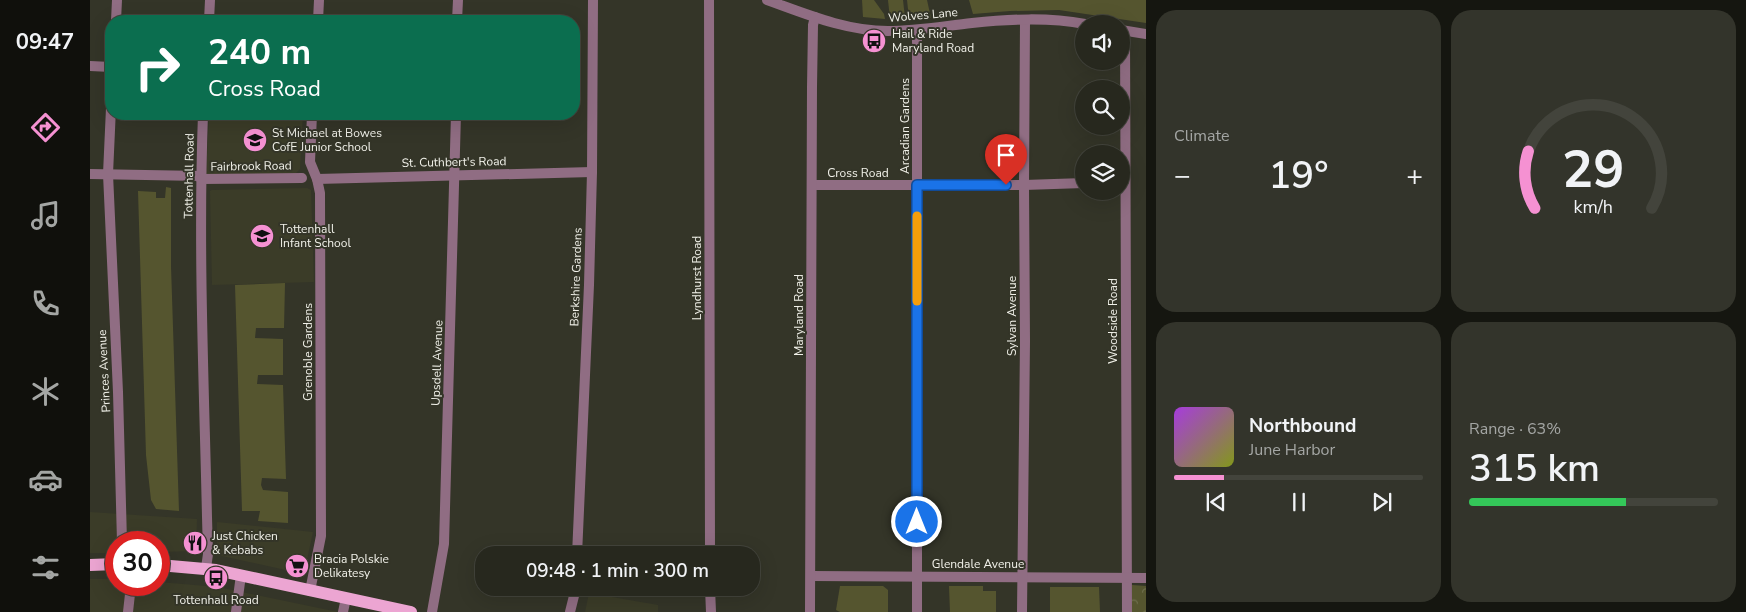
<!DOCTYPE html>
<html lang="en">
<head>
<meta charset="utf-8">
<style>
  :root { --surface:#27281e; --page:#33342b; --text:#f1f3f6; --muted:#a4a6a4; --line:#43443c; --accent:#f591d2 }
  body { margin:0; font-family:"Nunito Sans",sans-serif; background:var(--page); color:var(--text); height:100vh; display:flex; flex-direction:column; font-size:19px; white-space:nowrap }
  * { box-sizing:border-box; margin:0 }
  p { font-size:16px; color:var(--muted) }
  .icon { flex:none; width:28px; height:28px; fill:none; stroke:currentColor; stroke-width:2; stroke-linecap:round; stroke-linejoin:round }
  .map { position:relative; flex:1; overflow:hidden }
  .panel { display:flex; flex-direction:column; gap:10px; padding:10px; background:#151610; width:600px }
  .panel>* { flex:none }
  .banner { position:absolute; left:15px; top:15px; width:475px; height:105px; border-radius:20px; box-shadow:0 5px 20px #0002,0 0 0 1px var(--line); background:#0b6e4f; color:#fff; overflow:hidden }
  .tools { position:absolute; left:985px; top:15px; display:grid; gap:10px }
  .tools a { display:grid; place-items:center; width:55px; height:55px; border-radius:50%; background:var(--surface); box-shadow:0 5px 20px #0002,0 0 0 1px var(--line); font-size:25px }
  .speed { position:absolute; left:15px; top:531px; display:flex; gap:10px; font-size:25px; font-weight:700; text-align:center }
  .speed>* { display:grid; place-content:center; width:65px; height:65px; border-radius:50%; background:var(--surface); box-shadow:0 5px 20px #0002,0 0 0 1px var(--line); line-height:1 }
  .speed .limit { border:8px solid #d22; background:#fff; color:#111 }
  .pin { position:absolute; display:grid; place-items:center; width:42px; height:42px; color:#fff; margin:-51px -21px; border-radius:50% 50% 50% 0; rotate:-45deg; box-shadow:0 0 5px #0007 }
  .pin .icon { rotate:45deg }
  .me { position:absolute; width:55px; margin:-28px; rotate:0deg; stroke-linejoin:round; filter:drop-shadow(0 0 4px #0008) }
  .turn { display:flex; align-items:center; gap:18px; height:105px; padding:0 20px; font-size:22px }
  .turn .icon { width:65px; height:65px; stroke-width:2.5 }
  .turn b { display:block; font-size:35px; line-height:42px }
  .big { font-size:38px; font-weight:600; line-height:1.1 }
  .panel .tile { flex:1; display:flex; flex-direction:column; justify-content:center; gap:8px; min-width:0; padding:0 18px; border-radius:20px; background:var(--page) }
  .panel .dial { align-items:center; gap:0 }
  .dial svg { height:130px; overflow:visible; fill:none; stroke:var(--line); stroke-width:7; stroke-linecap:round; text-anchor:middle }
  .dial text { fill:var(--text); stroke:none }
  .song { display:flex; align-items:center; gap:15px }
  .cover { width:60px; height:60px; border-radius:8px; background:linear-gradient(135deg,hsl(280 70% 55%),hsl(70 70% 35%)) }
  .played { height:5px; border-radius:2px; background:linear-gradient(90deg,var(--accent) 20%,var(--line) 20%) }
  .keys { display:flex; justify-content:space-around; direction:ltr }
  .heat { display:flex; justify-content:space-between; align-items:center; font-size:28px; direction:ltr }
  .charge { height:8px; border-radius:4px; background:linear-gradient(90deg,#34c759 63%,var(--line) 0) }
  .panel .tiles { flex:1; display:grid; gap:10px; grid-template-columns:repeat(2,1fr) }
  .trip { position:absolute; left:385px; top:546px; width:285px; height:50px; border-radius:20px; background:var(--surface); box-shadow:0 5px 20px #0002,0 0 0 1px var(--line); font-weight:600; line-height:50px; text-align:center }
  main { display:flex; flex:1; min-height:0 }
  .menu { display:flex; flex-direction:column; width:90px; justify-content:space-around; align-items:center; background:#10100c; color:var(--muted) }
  .menu .icon { width:35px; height:35px }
  .menu .active { color:var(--accent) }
  .menu b { font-size:22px; color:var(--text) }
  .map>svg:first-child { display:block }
  .built { fill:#3b3c28 }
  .green { fill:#55552f }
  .park { fill:url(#park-crowns) }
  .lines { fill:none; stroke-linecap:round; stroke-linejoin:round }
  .minor { stroke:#906d83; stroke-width:10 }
  .tertiary { stroke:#906d83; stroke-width:10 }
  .primary { stroke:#eca5d2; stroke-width:12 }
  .route-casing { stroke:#114b97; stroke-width:12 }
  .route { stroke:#1a73e8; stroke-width:9 }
  .slow { stroke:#f59e0b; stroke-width:9 }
  .labels { text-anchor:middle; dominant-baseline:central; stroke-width:4; stroke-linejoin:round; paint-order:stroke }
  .street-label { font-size:12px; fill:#f1f1e9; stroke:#343528 }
  .poi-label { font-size:12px; fill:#f1f1e9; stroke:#343528; text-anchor:start }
</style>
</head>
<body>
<main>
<nav class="menu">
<b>09:47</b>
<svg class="icon active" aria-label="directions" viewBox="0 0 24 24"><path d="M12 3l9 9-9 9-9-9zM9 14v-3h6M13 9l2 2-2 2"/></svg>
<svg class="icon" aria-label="music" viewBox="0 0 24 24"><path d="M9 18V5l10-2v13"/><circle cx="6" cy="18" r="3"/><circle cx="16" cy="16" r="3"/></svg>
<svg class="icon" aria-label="phone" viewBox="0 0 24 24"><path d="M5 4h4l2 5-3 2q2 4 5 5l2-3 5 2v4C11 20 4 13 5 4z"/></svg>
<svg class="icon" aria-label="climate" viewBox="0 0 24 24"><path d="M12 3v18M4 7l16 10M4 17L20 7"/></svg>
<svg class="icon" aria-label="car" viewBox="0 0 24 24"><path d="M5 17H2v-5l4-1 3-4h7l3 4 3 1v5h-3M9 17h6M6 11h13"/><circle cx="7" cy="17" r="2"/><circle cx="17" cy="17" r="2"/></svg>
<svg class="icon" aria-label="filters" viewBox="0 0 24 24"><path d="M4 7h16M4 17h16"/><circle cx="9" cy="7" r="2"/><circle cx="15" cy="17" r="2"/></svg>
</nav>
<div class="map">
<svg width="1056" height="612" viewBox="0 0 1056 612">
  <defs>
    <pattern id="park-crowns" width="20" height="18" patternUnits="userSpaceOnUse" patternTransform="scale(1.25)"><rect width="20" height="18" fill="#55552f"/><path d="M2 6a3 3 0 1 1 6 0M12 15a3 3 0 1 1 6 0" fill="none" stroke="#6e6e4d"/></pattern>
  </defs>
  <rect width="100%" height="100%" fill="#343528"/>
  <g class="built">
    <path d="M119,114h94l-3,55 -5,5h-89z"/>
    <path d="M217,188l4,2 3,92 -102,3 -2,-94 2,-1z"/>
    <path d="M0,512l107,7 -1,32 -37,1v-10h-43v11h-26z"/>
    <path d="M127,522l96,10 -9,42 -87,-19z"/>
    <path d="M0,579h26v6h43v-3l59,5 120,25h-248z"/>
    <path d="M499,593l69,12v7h-73z"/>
  </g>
  <g class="green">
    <path d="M772,0h12l10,14 1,5 -22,-2z"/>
    <path d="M798,0h15l2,18 -15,1z"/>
    <path d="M817,0h20l4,18h-22z"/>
    <path d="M879,0h177v23l-87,-13 -49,1 -37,3z"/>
    <path d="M76,187l5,1v78l8,245 -23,-2 -5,-9 -5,-45 -8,-264 18,1v6h9z"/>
    <path d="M195,283l-1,45h-28l-1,10 28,1v36h-25l-1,9 26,1 3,94 -24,-1 -1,7 2,5 25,2v31l-30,-2 2,-10h-18l-7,-226z"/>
    <path d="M750,586h43l5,4v22h-48l-4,-2z"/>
    <path d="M859,586h34v5h13v21h-46z"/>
    <path d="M960,587h49l1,25h-50z"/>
  </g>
  <path class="park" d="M1042,585l14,1v26h-14z"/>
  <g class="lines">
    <g class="minor">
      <path d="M619,0l1,555"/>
      <path d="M26,21l1,-21"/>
      <path d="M119,21l1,-21"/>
      <path d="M228,21l1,-21"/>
      <path d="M367,21l1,-21"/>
      <path d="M1035,31l2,581"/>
      <path d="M0,66l21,1"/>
      <path d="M21,108l-3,66 10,218 4,150"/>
      <path d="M113,114c-5,134 1,269 4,403l1,37 -2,14"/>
      <path d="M0,174l111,2"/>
      <path d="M111,179l101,-1"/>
      <path d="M227,179l275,-7"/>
      <path d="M722,185h212l60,-2"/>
      <path d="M487,555l12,-270 3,-113 1,-172"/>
      <path d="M721,576l335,2"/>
      <path d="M620,588l1,24"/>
      <path d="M220,591l11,-55 -1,-343 -3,-14 -7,-17 2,-48"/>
      <path d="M38,612l3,-27"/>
      <path d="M146,612l5,-37"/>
      <path d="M253,612l3,-14"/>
      <path d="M342,612l12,-68 12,-430"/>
      <path d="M480,612l6,-24"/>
      <path d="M720,612l2,-525 1,-62 2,-8"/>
      <path d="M827,612v-582"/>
      <path d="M932,612l3,-271 -1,-156 1,-165"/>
    </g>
    <g class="tertiary">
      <path d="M677,0c39,14 79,31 121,31 28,0 56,-5 84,-8 38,-4 76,-6 113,1"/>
      <path d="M1031,30l25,4"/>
    </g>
    <g class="primary">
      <path d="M0,565l26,-1"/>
      <path d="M69,565l57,5 195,42"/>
    </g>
  </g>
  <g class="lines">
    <g class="route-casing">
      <path id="route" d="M827,522v-337h89"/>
    </g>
    <use href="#route" class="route"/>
    <path class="slow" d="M827,301v-85"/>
  </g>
  <defs>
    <g id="bus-disc" transform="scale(1.25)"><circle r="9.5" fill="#f591d2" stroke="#343528"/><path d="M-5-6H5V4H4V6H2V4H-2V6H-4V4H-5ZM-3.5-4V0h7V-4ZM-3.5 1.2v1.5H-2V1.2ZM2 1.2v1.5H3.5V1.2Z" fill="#111"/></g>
    <g id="school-disc" transform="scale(1.25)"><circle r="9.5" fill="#f591d2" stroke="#343528"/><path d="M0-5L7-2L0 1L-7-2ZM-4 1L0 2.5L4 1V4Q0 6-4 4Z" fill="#111"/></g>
    <g id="restaurant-disc" transform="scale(1.25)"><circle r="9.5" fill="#f591d2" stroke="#343528"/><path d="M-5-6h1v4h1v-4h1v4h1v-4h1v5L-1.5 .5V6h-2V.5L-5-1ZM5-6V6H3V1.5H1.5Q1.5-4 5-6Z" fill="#111"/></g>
    <g id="supermarket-disc" transform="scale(1.25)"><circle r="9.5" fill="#f591d2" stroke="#343528"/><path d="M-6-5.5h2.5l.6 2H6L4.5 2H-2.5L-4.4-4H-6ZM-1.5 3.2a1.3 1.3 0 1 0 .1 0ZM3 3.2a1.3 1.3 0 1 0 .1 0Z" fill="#111"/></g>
  </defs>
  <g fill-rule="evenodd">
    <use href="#bus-disc" x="784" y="41"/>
    <use href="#school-disc" x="165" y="140"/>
    <use href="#school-disc" x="172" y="236"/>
    <use href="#restaurant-disc" x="105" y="543"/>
    <use href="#supermarket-disc" x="207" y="566"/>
    <use href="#bus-disc" x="126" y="578"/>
  </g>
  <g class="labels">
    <g class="street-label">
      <text transform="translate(833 15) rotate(-5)">Wolves Lane</text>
      <text transform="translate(815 126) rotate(-90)">Arcadian Gardens</text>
      <text transform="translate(364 162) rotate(-1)">St. Cuthbert's Road</text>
      <text transform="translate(161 166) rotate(-1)">Fairbrook Road</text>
      <text x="768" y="173">Cross Road</text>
      <text transform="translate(99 176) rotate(-89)">Tottenhall Road</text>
      <text transform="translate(486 277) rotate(-88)">Berkshire Gardens</text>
      <text transform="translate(607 278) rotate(-90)">Lyndhurst Road</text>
      <text transform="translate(709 315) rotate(-90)">Maryland Road</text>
      <text transform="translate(922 316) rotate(-90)">Sylvan Avenue</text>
      <text transform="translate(1023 321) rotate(-90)">Woodside Road</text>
      <text transform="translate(218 352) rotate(-90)">Grenoble Gardens</text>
      <text transform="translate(347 363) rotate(-88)">Upsdell Avenue</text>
      <text transform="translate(14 371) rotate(-93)">Princes Avenue</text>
      <text x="888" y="564">Glendale Avenue</text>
    </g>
    <g class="poi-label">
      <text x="802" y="34">Hail &amp; Ride<tspan x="802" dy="14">Maryland Road</tspan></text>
      <text x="182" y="133">St Michael at Bowes<tspan x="182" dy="14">CofE Junior School</tspan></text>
      <text x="190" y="229">Tottenhall<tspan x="190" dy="14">Infant School</tspan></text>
      <text x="122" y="536">Just Chicken<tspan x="122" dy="14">&amp; Kebabs</tspan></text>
      <text x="224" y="559">Bracia Polskie<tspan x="224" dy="14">Delikatesy</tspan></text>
      <text x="126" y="600" text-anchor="middle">Tottenhall Road</text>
    </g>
  </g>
</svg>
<div class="tools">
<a><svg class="icon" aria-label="sound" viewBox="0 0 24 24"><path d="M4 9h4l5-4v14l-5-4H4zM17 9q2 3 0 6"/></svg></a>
<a><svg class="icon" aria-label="search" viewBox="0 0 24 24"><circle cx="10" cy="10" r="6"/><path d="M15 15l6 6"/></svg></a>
<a><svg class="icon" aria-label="layers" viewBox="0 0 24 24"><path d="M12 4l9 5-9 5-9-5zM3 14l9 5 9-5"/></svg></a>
</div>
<div class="speed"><div class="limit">30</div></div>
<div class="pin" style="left:916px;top:185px;background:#d93025"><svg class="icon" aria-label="arrive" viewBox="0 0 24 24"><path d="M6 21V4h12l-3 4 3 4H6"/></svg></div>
<svg class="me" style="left:827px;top:522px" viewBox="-20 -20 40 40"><circle r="17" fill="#1a73e8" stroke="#fff" stroke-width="3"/><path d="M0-11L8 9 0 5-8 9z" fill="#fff"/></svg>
<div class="trip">09:48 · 1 min · 300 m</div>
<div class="banner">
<div class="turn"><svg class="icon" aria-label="right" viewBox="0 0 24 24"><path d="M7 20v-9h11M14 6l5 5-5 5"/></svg><div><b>240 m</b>Cross Road</div></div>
</div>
</div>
<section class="panel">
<div class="tiles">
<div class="tile"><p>Climate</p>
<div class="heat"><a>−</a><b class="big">19°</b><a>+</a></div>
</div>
<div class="tile dial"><svg viewBox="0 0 100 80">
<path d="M14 69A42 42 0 1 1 86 69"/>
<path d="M14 69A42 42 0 0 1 10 34" stroke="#f591d2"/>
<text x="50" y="56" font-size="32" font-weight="700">29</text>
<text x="50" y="72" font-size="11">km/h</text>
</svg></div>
<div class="tile">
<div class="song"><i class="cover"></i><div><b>Northbound</b><p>June Harbor</p></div></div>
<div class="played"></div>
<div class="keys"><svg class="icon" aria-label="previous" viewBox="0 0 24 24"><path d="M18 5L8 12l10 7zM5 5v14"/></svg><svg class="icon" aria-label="pause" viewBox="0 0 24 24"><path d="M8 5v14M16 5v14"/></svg><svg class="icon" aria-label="next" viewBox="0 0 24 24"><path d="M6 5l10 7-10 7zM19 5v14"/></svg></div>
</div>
<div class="tile"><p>Range · 63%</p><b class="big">315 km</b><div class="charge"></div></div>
</div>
</section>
</main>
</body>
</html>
